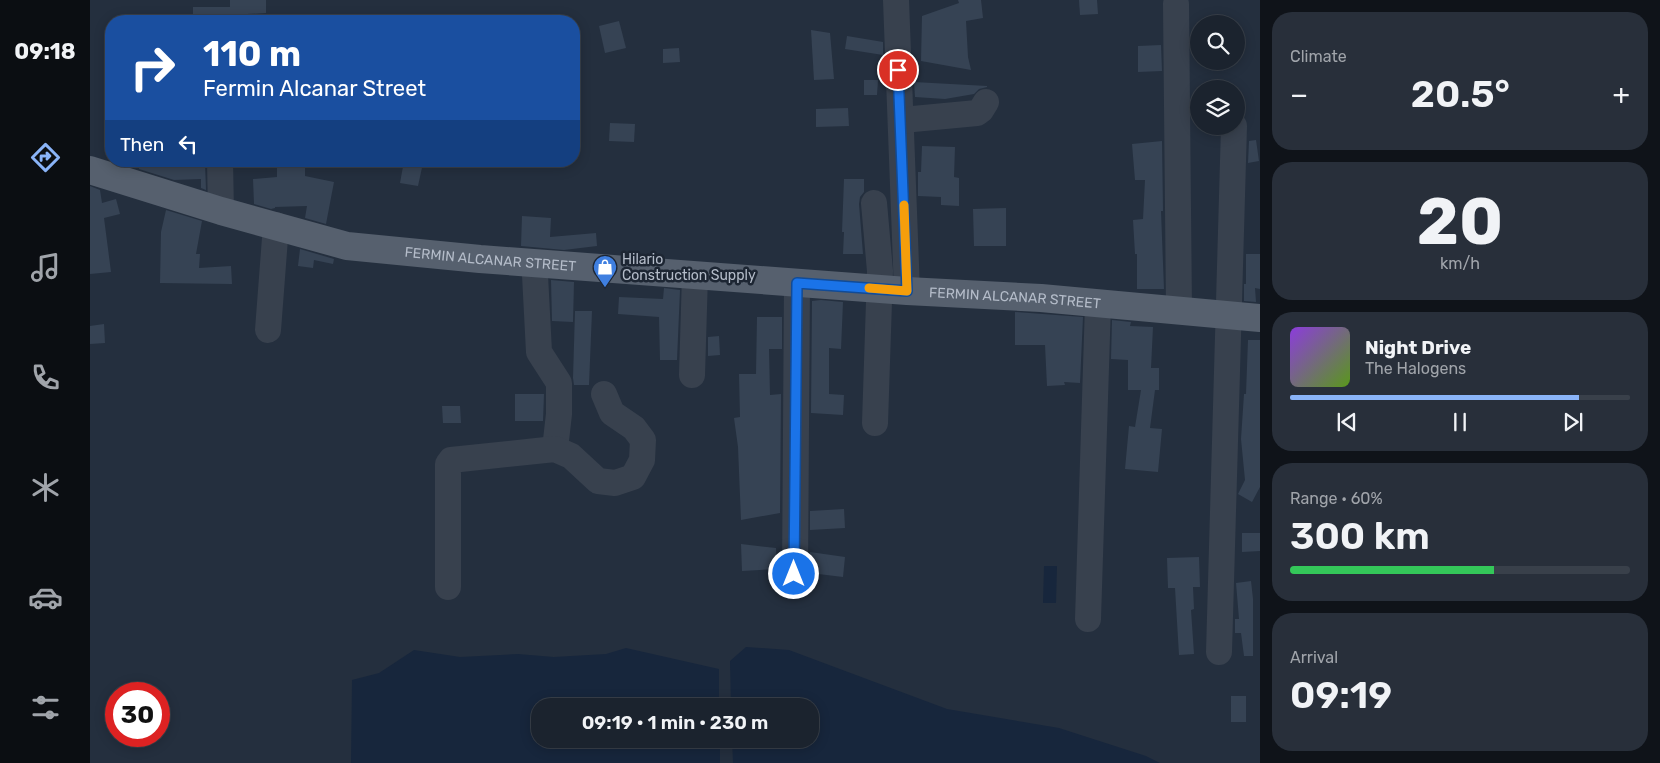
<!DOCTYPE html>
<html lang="en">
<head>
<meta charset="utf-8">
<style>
  :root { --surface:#1b232e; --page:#282f3a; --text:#f1f3f6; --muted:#a0a4aa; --line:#39404a; --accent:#8ab4f8 }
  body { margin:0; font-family:Rubik,sans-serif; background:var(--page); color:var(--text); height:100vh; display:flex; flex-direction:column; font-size:19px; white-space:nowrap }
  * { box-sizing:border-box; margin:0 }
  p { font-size:16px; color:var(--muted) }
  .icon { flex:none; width:28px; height:28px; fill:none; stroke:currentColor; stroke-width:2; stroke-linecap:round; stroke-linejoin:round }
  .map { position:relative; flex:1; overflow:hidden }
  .details { display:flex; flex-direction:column; gap:12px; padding:12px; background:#0f1319; width:400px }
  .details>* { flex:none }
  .guide { position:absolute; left:15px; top:15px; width:475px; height:152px; border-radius:20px; box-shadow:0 2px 12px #0003,0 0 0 1px var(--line); background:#1a4fa0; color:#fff; overflow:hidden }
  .buttons { position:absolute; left:1100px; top:15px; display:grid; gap:10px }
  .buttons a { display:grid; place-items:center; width:55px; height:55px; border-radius:50%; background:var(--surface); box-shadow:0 2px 12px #0003,0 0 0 1px var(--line); font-size:25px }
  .speed { position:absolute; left:15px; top:682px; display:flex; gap:10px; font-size:25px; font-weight:700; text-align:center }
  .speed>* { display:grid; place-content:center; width:65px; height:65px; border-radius:50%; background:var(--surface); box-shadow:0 2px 12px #0003,0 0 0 1px var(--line); line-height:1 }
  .speed .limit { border:8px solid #d22; background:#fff; color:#111 }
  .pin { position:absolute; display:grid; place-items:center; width:42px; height:42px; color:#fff; margin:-21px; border:2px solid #fff; border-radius:50%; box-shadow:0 1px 5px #0007 }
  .me { position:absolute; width:55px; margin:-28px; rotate:0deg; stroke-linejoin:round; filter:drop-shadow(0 0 4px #0008) }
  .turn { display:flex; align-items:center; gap:18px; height:105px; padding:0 15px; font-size:22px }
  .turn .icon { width:65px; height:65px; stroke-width:2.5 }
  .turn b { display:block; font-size:35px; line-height:42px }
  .then { display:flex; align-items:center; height:48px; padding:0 15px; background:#0003; gap:10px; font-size:19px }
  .big { font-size:38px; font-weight:600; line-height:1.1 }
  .details .widget { flex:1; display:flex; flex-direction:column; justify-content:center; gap:8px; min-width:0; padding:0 18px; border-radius:20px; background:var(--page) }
  .details .dial { align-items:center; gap:0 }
  .dial b { font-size:65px; line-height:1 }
  .song { display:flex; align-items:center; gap:15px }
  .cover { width:60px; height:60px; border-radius:8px; background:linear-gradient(135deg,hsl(270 70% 55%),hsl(90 70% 35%)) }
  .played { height:5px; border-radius:2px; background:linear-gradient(90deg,var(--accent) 85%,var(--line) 85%) }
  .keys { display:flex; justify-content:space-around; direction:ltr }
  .heat { display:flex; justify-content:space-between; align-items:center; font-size:28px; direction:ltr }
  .charge { height:8px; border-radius:4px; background:linear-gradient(90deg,#34c759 60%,var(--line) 0) }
  .trip { position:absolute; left:441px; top:698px; width:288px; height:50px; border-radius:20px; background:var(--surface); box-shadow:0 2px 12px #0003,0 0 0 1px var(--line); font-weight:600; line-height:50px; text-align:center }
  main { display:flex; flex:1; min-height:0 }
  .menu { display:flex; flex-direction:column; width:90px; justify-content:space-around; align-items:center; background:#0b0e12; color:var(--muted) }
  .menu .icon { width:35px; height:35px }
  .menu .active { color:var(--accent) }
  .menu b { font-size:22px; color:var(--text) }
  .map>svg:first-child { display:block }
  .water { fill:#17263c }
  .building { fill:#364354 }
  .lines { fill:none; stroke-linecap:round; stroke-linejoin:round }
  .minor { stroke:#38414e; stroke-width:26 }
  .major { stroke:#56606e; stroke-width:28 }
  .route-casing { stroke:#114b97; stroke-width:12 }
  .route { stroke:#1a73e8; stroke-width:9 }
  .slow { stroke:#f59e0b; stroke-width:9 }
  .labels { text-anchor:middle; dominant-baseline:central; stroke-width:5; stroke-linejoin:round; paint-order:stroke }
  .street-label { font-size:14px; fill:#b4bcc9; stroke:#1d2633 }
  .poi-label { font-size:14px; fill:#b4bcc9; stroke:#1d2633; text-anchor:start }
</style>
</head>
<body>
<main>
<nav class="menu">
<b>09:18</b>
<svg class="icon active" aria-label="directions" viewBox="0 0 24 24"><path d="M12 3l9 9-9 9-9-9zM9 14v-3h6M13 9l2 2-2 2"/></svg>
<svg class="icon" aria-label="music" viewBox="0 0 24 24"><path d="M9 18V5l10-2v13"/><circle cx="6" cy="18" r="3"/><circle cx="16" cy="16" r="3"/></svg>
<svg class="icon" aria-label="phone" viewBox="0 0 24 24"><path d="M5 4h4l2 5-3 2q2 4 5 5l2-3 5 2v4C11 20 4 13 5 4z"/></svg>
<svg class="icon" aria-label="climate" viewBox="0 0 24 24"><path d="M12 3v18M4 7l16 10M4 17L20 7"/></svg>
<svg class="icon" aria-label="car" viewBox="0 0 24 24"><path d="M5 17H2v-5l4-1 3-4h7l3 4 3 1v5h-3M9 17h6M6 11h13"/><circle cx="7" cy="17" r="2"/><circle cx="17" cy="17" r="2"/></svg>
<svg class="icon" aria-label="filters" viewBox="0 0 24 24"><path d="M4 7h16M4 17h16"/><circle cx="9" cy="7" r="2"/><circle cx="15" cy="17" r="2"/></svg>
</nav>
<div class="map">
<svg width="1170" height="763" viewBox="0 0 1170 763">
  <rect width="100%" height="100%" fill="#242f3e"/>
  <g class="water">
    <path d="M954,566h13l-1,37h-13z"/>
    <path d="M656,647l43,3 158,59 112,19 87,28 14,7h-427l-1,-24h78v-33h-79l-1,-45z"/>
    <path d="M536,648l93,21v37h-179v33h180v24h-369l1,-83 27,-7 35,-23 46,7 58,-3 36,3 52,-3z"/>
  </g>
  <g class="building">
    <path d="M140,0h36v13l-19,1v7h-54v-14h37z"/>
    <path d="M868,0h23l2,18 -17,3 2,36 3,13 -50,-9 1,-45 37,-13z"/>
    <path d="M989,0h18l1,14 -18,1z"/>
    <path d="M529,21l7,27 -21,5 -6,-27z"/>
    <path d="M721,30l19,3 4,46 -20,1z"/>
    <path d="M757,36l36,6v13l-38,-6z"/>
    <path d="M1071,45l1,26 -24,1v-26z"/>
    <path d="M589,48l1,14 -17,1v-14z"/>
    <path d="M774,80h14l-1,15h-13z"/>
    <path d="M824,82l73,4v1l-8,2 -5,5 -29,5 -30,-2z"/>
    <path d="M758,108l1,18 -33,1v-18z"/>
    <path d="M520,123l25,1 -1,18 -25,-1z"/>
    <path d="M1166,140l3,21 -11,2 1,-22z"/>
    <path d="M1072,141l1,70h-2l3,78h-27v-35h-2l-2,-34 10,-1 2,-39h-10l-3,-36z"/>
    <path d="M832,146l33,1 -1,30 5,1v28l-18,-1v-8l-23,-1v-24h3z"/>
    <path d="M50,161h57v2h8l1,27 -5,-2v-9l-27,1 -35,-11z"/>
    <path d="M187,161h28v15l29,6 -8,42 -21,-6 2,-12 -32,1v1l-4,1 -17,-5 -1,-25 24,-2z"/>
    <path d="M314,161l19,2 -5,23 -18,-3z"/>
    <path d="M754,179h20v13l-4,5 -1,7 4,50h-20l1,-22h-2z"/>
    <path d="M0,186l10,4 2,13 14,-4 4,15 -16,4 7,54 -21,2z"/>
    <path d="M916,208v38h-32l-1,-37z"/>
    <path d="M76,210l36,11 -6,33h4l-1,14 32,-2 1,18 -72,-1 1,-51z"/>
    <path d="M432,216l29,2 -1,19 46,-4 1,13 -33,4 -43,-4z"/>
    <path d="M210,249l34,10 -1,5 -19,-4 -1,8 -15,-2z"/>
    <path d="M1156,254h14v35l-5,-1 1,14 -12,-1v-17h2z"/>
    <path d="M461,280l23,2 -1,40 -21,-1z"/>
    <path d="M574,288l16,2 -3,70h-17l-1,-43 -41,-3 1,-17 44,2z"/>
    <path d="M731,300l22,2 -2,47 -12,-1v46l15,1 -1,20 -32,-2 1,-112z"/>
    <path d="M485,311h17l-3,74h-15l-1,-7z"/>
    <path d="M925,312l68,5 -3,66 -16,-1 1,3 -18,1 -2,-41h-30z"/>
    <path d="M667,317h25v32h-13l1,46 11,-1 -1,119 -39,7 -3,-73 -4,-29 6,-1 -1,-43h17z"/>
    <path d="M1022,320l19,2 -1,4 23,1 -2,41h8v22h-4l-5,38 12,1 -4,43 -33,-3 4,-43 6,1 6,-37h-13v-30l-17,-1z"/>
    <path d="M14,324l1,19 -15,1v-18z"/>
    <path d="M629,336l1,19 -12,1v-19z"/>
    <path d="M1158,340h12v147l-8,15 -14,-8 7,-14 -4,-41 3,-45h2z"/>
    <path d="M425,394h29l-1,27h-28z"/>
    <path d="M352,406h18l1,17h-18z"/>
    <path d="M754,509l1,19 -35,2v-19z"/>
    <path d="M1152,533h18v18l-18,1z"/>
    <path d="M651,544l35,4 1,21 -35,2z"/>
    <path d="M720,552l35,5 -2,20 -33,-4z"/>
    <path d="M1109,557l1,30h-7l1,22 -3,1 3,44 -15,1 -4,-67h-7l-1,-30z"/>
    <path d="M1161,581l2,18v57h-9l-3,-23h-6v-14h4l-3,-36z"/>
    <rect x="1141" y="696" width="15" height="26"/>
  </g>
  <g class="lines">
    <g class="minor">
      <path d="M806,0l11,291"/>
      <path d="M1086,4l3,306"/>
      <path d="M811,122l12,-3 64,-6 4,-3 5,-8"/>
      <path d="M130,161l1,50"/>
      <path d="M784,203l6,68 -5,152"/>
      <path d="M446,263l-1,12 4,77 20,31v31l-4,35"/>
      <path d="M178,330l8,-105"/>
      <path d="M602,375l3,-100"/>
      <path d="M705,574l2,-291"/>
      <path d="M358,587v-123l3,-4 104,-11 16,7 27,25 17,2 18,-6 9,-17 1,-20 -9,-12 -22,-15 -8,-19"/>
      <path d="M998,619l10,-315"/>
      <path d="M1129,652l15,-526"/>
    </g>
    <path class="major" id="s1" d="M0,170l131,41 126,35 133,13 427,32 134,7 219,20"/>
  </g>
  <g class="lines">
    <g class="route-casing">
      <path id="route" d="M704,574l3,-291 110,8 -9,-221"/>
    </g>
    <use href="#route" class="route"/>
    <path class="slow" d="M779,288l38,3 -3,-86"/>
  </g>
  <defs>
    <g id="shop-pin" transform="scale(1.25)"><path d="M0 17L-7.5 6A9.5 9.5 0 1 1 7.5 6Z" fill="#3f7fe0" stroke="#1d2633"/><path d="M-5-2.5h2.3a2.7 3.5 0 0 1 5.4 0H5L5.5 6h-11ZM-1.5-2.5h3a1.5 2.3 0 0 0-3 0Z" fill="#fff"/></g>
  </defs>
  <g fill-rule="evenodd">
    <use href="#shop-pin" x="515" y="267"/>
  </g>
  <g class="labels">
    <g class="street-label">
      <text stroke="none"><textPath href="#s1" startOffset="412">FERMIN ALCANAR STREET</textPath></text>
      <text stroke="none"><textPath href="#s1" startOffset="938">FERMIN ALCANAR STREET</textPath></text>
    </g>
    <g class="poi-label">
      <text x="532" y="259">Hilario<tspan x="532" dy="16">Construction Supply</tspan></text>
    </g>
  </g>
</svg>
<div class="buttons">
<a><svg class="icon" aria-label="search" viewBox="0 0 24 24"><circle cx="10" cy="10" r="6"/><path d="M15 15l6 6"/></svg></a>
<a><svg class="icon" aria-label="layers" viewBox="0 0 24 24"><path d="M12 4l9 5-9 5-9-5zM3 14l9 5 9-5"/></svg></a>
</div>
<div class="speed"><div class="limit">30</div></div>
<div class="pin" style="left:808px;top:70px;background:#d93025"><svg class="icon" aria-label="arrive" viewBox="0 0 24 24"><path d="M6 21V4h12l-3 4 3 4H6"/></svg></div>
<svg class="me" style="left:704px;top:574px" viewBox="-20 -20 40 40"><circle r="17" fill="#1a73e8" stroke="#fff" stroke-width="3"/><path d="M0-11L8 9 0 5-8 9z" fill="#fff"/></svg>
<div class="trip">09:19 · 1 min · 230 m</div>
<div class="guide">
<div class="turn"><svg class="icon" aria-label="right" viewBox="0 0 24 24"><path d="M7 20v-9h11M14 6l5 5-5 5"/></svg><div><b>110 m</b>Fermin Alcanar Street</div></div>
<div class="then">Then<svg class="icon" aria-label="left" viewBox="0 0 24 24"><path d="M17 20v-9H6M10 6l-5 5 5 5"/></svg></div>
</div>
</div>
<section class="details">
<div class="widget"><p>Climate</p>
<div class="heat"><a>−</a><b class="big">20.5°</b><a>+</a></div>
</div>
<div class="widget dial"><b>20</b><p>km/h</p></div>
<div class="widget">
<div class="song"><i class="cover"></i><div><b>Night Drive</b><p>The Halogens</p></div></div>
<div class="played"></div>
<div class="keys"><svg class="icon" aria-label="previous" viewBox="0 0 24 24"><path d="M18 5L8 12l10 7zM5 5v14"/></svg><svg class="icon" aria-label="pause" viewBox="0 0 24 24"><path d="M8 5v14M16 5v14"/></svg><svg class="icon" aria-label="next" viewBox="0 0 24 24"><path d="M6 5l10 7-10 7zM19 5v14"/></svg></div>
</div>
<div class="widget"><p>Range · 60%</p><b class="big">300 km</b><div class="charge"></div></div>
<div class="widget"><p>Arrival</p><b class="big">09:19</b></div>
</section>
</main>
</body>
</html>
